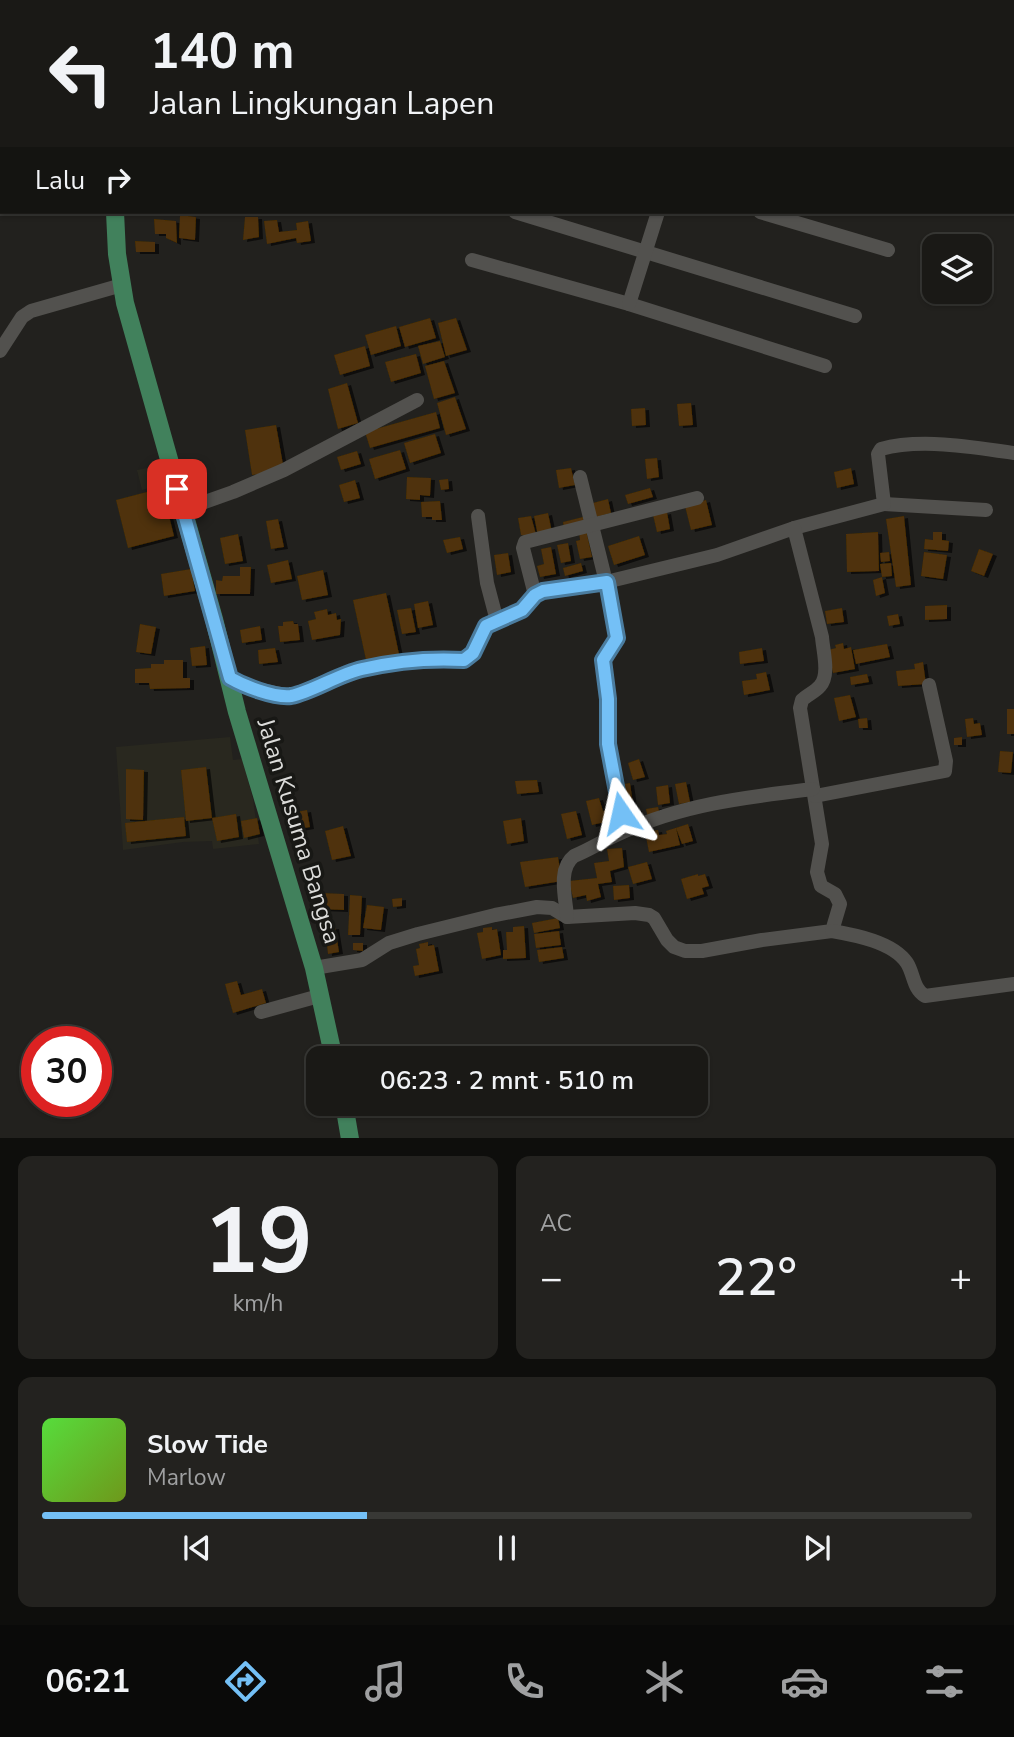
<!DOCTYPE html>
<html lang="id">
<head>
<meta charset="utf-8">
<style>
  :root { --surface:#1a1916; --page:#23221f; --text:#f1f3f6; --muted:#9fa0a1; --line:#383835; --accent:#74c0f6 }
  body { margin:0; font-family:"Nunito Sans",sans-serif; background:var(--page); color:var(--text); height:100vh; display:flex; flex-direction:column; font-size:26px; white-space:nowrap }
  * { box-sizing:border-box; margin:0 }
  p { font-size:23px; color:var(--muted) }
  .icon { flex:none; width:38px; height:38px; fill:none; stroke:currentColor; stroke-width:2; stroke-linecap:round; stroke-linejoin:round }
  .map { position:relative; height:1138px; overflow:hidden }
  .details { display:flex; flex-direction:column; gap:18px; padding:18px; background:#0e0e0c; flex:1 }
  .details>* { flex:none }
  .guide { position:absolute; left:0px; top:0px; width:1015px; height:214px; box-shadow:0 2px 5px #0004,0 0 0 2px var(--line); background:#1a1916; color:var(--text); overflow:hidden }
  .tools { position:absolute; left:922px; top:234px; display:grid; gap:14px }
  .tools a { display:grid; place-items:center; width:70px; height:70px; border-radius:14px; background:var(--surface); box-shadow:0 2px 5px #0004,0 0 0 2px var(--line); font-size:35px }
  .speed { position:absolute; left:21px; top:1026px; display:flex; gap:14px; font-size:35px; font-weight:700; text-align:center }
  .speed>* { display:grid; place-content:center; width:91px; height:91px; border-radius:50%; background:var(--surface); box-shadow:0 2px 5px #0004,0 0 0 2px var(--line); line-height:1 }
  .speed .limit { border:10px solid #d22; background:#fff; color:#111 }
  .pin { position:absolute; display:grid; place-items:center; width:60px; height:60px; color:#fff; margin:-30px; border-radius:14px; box-shadow:0 4px 10px #0006 }
  .me { position:absolute; width:77px; margin:-38px; rotate:349deg; stroke-linejoin:round; filter:drop-shadow(0 0 5px #0008) }
  .turn { display:flex; align-items:center; gap:24px; height:147px; padding:0 35px; font-size:32px }
  .turn .icon { width:91px; height:91px; stroke-width:2.5 }
  .turn b { display:block; font-size:49px; line-height:60px }
  .then { display:flex; align-items:center; height:66px; padding:0 35px; background:#0003; gap:14px; font-size:26px }
  .big { font-size:52px; font-weight:600; line-height:1.1 }
  .details .tile { flex:1; display:flex; flex-direction:column; justify-content:center; gap:10px; min-width:0; padding:0 24px; border-radius:14px; background:var(--page) }
  .details .dial { align-items:center; gap:0 }
  .dial b { font-size:91px; line-height:1 }
  .song { display:flex; align-items:center; gap:21px }
  .cover { width:84px; height:84px; border-radius:10px; background:linear-gradient(135deg,hsl(110 70% 55%),hsl(80 70% 35%)) }
  .played { height:7px; border-radius:4px; background:linear-gradient(90deg,var(--accent) 35%,var(--line) 35%) }
  .keys { display:flex; justify-content:space-around; direction:ltr }
  .heat { display:flex; justify-content:space-between; align-items:center; font-size:38px; direction:ltr }
  .details .tiles { flex:1; display:grid; gap:18px; grid-template-columns:1fr 1fr }
  .tile:last-child { grid-column:span 2 }
  .trip { position:absolute; left:306px; top:1046px; width:402px; height:70px; border-radius:14px; background:var(--surface); box-shadow:0 2px 5px #0004,0 0 0 2px var(--line); font-weight:600; line-height:70px; text-align:center }
  .menu { display:flex; height:112px; justify-content:space-around; align-items:center; background:#0a0a09; color:var(--muted) }
  .menu .icon { width:49px; height:49px }
  .menu .active { color:var(--accent) }
  .menu b { font-size:32px; color:var(--text) }
  .map>svg:first-child { display:block }
  .built { fill:#29281f }
  .building { fill:#4f3107; filter:url(#shadow) }
  .lines { fill:none; stroke-linecap:round; stroke-linejoin:round }
  .minor { stroke:#52514e; stroke-width:14 }
  .major { stroke:#41815c; stroke-width:18 }
  .route-casing { stroke:#4b7da0; stroke-width:18 }
  .route { stroke:#74c0f6; stroke-width:12 }
  .labels { text-anchor:middle; dominant-baseline:central; stroke-width:7; stroke-linejoin:round; paint-order:stroke }
  .street-label { font-size:24px; fill:#dcdcda; stroke:#181815 }
</style>
</head>
<body>
<div class="map">
<svg width="1014" height="1139" viewBox="0 0 1014 1139">
  <defs>
    <filter id="shadow"><feDropShadow dx="4" dy="2" stdDeviation="0" flood-color="#0009"/></filter>
  </defs>
  <rect width="100%" height="100%" fill="#22211e"/>
  <g class="built">
    <path d="M158,466l4,18 -20,6 -5,-20z"/>
    <path d="M230,737l3,23 9,-1 11,40 6,45 -46,5 -1,-8 -29,1 -60,8 -7,-103z"/>
  </g>
  <g class="building">
    <path d="M180,215l16,2 -1,23 -16,-2z"/>
    <path d="M245,217h13l1,20 -16,3z"/>
    <path d="M154,219l22,2 1,22 -11,-5v-4h-11z"/>
    <path d="M277,220l2,12 18,-2 -1,-7 12,-2 3,20 -14,2 -1,-5 -29,6 -3,-23z"/>
    <path d="M135,241l20,1v10h-19z"/>
    <path d="M430,318l6,20 -31,9 -6,-20z"/>
    <path d="M456,318l11,32 -21,6 -8,-33z"/>
    <path d="M396,326l5,20 -30,9 -6,-20z"/>
    <path d="M440,341l5,16 -22,7 -5,-18z"/>
    <path d="M365,346l5,20 -30,9 -6,-20z"/>
    <path d="M416,354l5,19 -30,9 -6,-20z"/>
    <path d="M444,361l11,32 -21,6 -9,-33z"/>
    <path d="M347,383l11,40 -20,6 -10,-40z"/>
    <path d="M455,397l11,32 -20,6 -9,-32z"/>
    <path d="M691,403l2,22 -14,1 -2,-22z"/>
    <path d="M645,408l1,17 -14,1 -1,-17z"/>
    <path d="M436,412l4,16 -70,20 -5,-16z"/>
    <path d="M276,425l8,45 -32,5 -7,-45z"/>
    <path d="M435,434l6,19 -31,10 -6,-20z"/>
    <path d="M400,450l6,19 -31,10 -6,-20z"/>
    <path d="M357,451l4,13 -20,6 -4,-13z"/>
    <path d="M657,458l2,19 -12,2 -2,-20z"/>
    <path d="M571,468l4,17 -16,3 -3,-18z"/>
    <path d="M851,468l3,16 -17,4 -3,-16z"/>
    <path d="M407,477l24,1 -1,18 -10,-1v5l-14,-1z"/>
    <path d="M448,479l1,10 -8,1 -2,-10z"/>
    <path d="M355,480l5,18 -16,4 -5,-17z"/>
    <path d="M162,488l12,48 -46,12 -12,-48z"/>
    <path d="M650,488l3,9 -25,7 -3,-9z"/>
    <path d="M608,499l3,14 -19,5 -3,-14z"/>
    <path d="M706,500l6,25 -21,5 -6,-24z"/>
    <path d="M440,501l2,19h-10v-3h-10l-1,-15z"/>
    <path d="M667,512l3,17 -13,3 -4,-17z"/>
    <path d="M548,513l4,19 -14,4 -4,-20z"/>
    <path d="M531,516l6,22 -16,-3 -3,-17z"/>
    <path d="M904,516l7,69 -15,2 -10,-68z"/>
    <path d="M583,517l2,6 -21,5 -1,-6z"/>
    <path d="M278,519l6,28 -13,2 -5,-28z"/>
    <path d="M586,530l6,27 -12,2 -4,-18 4,-1 -1,-8z"/>
    <path d="M878,532l1,39 -32,1 -1,-38z"/>
    <path d="M933,532h9v8l7,1 -1,10 -24,-2 1,-10 8,1z"/>
    <path d="M238,534l5,27 -18,3 -5,-26z"/>
    <path d="M639,536l6,19 -31,10 -6,-19z"/>
    <path d="M460,537l3,12 -16,4 -4,-13z"/>
    <path d="M568,543l3,18 -10,2 -4,-18z"/>
    <path d="M551,547l5,27 -16,3 -3,-11 7,-2 -3,-15z"/>
    <path d="M979,549l14,5 -9,22 -13,-5z"/>
    <path d="M889,552l1,9 -9,1 -1,-9z"/>
    <path d="M924,552l23,3 -4,24 -22,-3z"/>
    <path d="M508,553l3,19 -14,3 -3,-20z"/>
    <path d="M288,560l4,19 -21,4 -4,-18z"/>
    <path d="M581,563l2,8 -18,5 -2,-8z"/>
    <path d="M891,563l1,13 -10,1 -2,-13z"/>
    <path d="M240,567h11l-1,27h-34v-14l6,1 1,-5h17z"/>
    <path d="M191,569l4,22 -31,5 -3,-22z"/>
    <path d="M323,570l5,25 -26,5 -5,-24z"/>
    <path d="M882,577l3,16 -9,3 -3,-16z"/>
    <path d="M386,593l13,61 -33,6 -13,-60z"/>
    <path d="M428,601l5,24 -15,3 -4,-24z"/>
    <path d="M947,605v14l-22,1v-14z"/>
    <path d="M411,608l5,24 -14,2 -5,-24z"/>
    <path d="M842,608l2,14 -17,2 -2,-13z"/>
    <path d="M327,609l1,6 8,-2 1,7 4,-1 -1,16 -28,5 -4,-19 8,-2 -2,-7z"/>
    <path d="M898,614l2,10 -11,2 -2,-10z"/>
    <path d="M293,621l1,3h4l2,16 -20,2 -2,-16h5v-4z"/>
    <path d="M140,624l16,3 -5,27 -15,-2z"/>
    <path d="M260,626l2,14 -20,3 -2,-13z"/>
    <path d="M843,643l1,6 7,-2 4,22 -22,4 -5,-23 8,-2 -1,-3z"/>
    <path d="M887,644l3,13 -34,7 -3,-14z"/>
    <path d="M205,646l2,19 -15,1 -2,-18z"/>
    <path d="M275,648l3,14 -19,2 -1,-14z"/>
    <path d="M762,648l2,13 -24,3 -1,-12z"/>
    <path d="M164,660h19v18h7v10l-40,1 -1,-6h-14v-14l16,-1v-4h13z"/>
    <path d="M923,662l3,22 -28,2 -2,-15 19,-2 -1,-5z"/>
    <path d="M766,672l4,18 -26,5 -2,-14 15,-2 -1,-5z"/>
    <path d="M867,674l2,8 -18,3 -1,-8z"/>
    <path d="M850,695l6,22 -17,4 -5,-23z"/>
    <rect x="1007" y="709" width="7" height="25"/>
    <path d="M867,718l1,10h-9l-1,-9z"/>
    <path d="M973,718l1,6 6,-1 2,12 -15,2 -2,-18z"/>
    <path d="M962,737v8h-8v-7z"/>
    <path d="M1000,751l13,1 -2,21 -13,-1z"/>
    <path d="M639,759l6,18 -12,3 -5,-17z"/>
    <path d="M206,767l6,51 24,-4 3,23 -22,4 -5,-23 -26,3 -5,-51z"/>
    <path d="M126,769l18,1 -1,50 -17,-1z"/>
    <path d="M537,780l2,12 -22,2 -2,-13z"/>
    <path d="M686,782l4,20 -11,2 -4,-20z"/>
    <path d="M630,783l4,28 -13,2 -3,-28z"/>
    <path d="M668,785l2,18 -12,2 -2,-18z"/>
    <path d="M599,798l4,13 12,-3 6,18 -13,5 -3,-9 -13,3 -6,-24z"/>
    <path d="M658,807l2,9 -12,3 -2,-10z"/>
    <path d="M307,810l3,17 -16,3 -3,-17z"/>
    <path d="M576,811l6,24 -15,4 -6,-25z"/>
    <path d="M184,817l2,19 -59,6 -2,-19z"/>
    <path d="M257,818l3,16 -16,4 -3,-17z"/>
    <path d="M521,818l3,23 -17,3 -4,-23z"/>
    <path d="M688,824l5,17 -11,3 -6,-16 4,17 -31,7 -4,-20 13,-2 1,5 8,-1 -1,-3z"/>
    <path d="M343,826l8,30 -19,4 -7,-29z"/>
    <path d="M622,848l2,19 -14,4 2,11 -14,2 3,13 -14,4 -1,-6 -13,3 -4,-17 28,-3 -3,-15 15,-2 -2,-12z"/>
    <path d="M558,857l4,24 -37,6 -5,-25z"/>
    <path d="M647,862l5,17 -19,5 -5,-17z"/>
    <path d="M698,874v2l7,-2 4,12 -7,2 2,6 -17,5 -6,-20z"/>
    <path d="M629,885l1,13 -16,2 -1,-14z"/>
    <path d="M321,893l23,1v16l-24,-1z"/>
    <path d="M350,895l12,1 -2,39h-12z"/>
    <path d="M402,898v8l-9,1 -1,-8z"/>
    <path d="M367,905l17,2 -3,23 -18,-2z"/>
    <path d="M558,918l2,10 -26,5 -2,-10z"/>
    <path d="M524,926l2,32 -23,1v-9h4l-1,-18h7v-5z"/>
    <path d="M335,927l4,25 -11,2 -3,-26z"/>
    <path d="M492,927v3l5,-1 4,26 -19,4 -5,-26 6,-1v-4z"/>
    <path d="M559,931l2,14 -25,3 -2,-14z"/>
    <path d="M428,942v4l6,-1 5,26 -24,5 -2,-10 6,-1 -3,-16 4,-1 -1,-4z"/>
    <path d="M353,943h10v8l-10,-1z"/>
    <path d="M562,947l2,11 -25,4 -2,-12z"/>
    <path d="M237,981l4,14 21,-6 4,14 -33,10 -8,-29z"/>
  </g>
  <g class="lines">
    <g class="minor">
      <path d="M273,2v-2"/>
      <path d="M515,212l340,104"/>
      <path d="M760,212l128,38"/>
      <path d="M472,260l157,44 196,62"/>
      <path d="M629,304l29,-92"/>
      <path d="M0,351l22,-34 9,-6 91,-26"/>
      <path d="M580,477l26,105 10,49 -1,10 -12,19 5,39v45l16,87"/>
      <path d="M884,504l102,6"/>
      <path d="M182,510l51,-18 51,-22 133,-70"/>
      <path d="M478,516l9,67 10,38"/>
      <path d="M794,528l90,-24 -6,-50 3,-5c39,-11 93,-2 133,4"/>
      <path d="M535,595l-12,-47 2,-6 172,-44"/>
      <path d="M230,678l13,8 47,10 70,-27 68,-10 36,1 9,-7 14,-28c11,-4 25,-7 34,-14 8,-7 12,-15 22,-20l63,-9 111,-27 77,-27 28,109c1,14 8,38 -2,49 -5,6 -13,9 -18,14l-2,8 22,136 -5,28 4,14 14,8 5,10 -8,27 -70,9 -60,11h-17l-11,-4 -7,-7 -13,-22 -5,-3 -14,-2 -68,4 -15,-9 -15,-1 -42,8 -77,19 -29,9 -27,17 -48,8"/>
      <path d="M815,796l130,-25 1,-10 -17,-76"/>
      <path d="M567,917c-1,-18 -10,-48 7,-61 17,-7 32,-17 49,-24 60,-28 125,-35 190,-43"/>
      <path d="M832,931c23,4 61,11 75,32 7,11 6,26 18,33l89,-12"/>
      <path d="M261,1012l58,-16"/>
    </g>
    <g class="major">
      <path d="M127,2v-2"/>
      <path d="M115,212l2,42 8,49 89,316 23,93 77,256 20,91"/>
      <path d="M344,1104l6,35"/>
    </g>
  </g>
  <g class="lines">
    <g class="route-casing">
      <path id="route" d="M177,489l53,189c14,8 44,20 61,18 21,-4 48,-22 71,-27 34,-8 68,-11 102,-9l9,-7 13,-27 36,-16 13,-15 8,-4 64,-9 10,56 -14,22 5,39v45l13,69"/>
    </g>
    <use href="#route" class="route"/>
  </g>
  <g class="labels">
    <g class="street-label">
      <text transform="translate(299 831) rotate(73)">Jalan Kusuma Bangsa</text>
    </g>
  </g>
</svg>
<div class="tools">
<a><svg class="icon" aria-label="layers" viewBox="0 0 24 24"><path d="M12 4l9 5-9 5-9-5zM3 14l9 5 9-5"/></svg></a>
</div>
<div class="speed"><div class="limit">30</div></div>
<div class="pin" style="left:177px;top:489px;background:#d93025"><svg class="icon" aria-label="arrive" viewBox="0 0 24 24"><path d="M6 21V4h12l-3 4 3 4H6"/></svg></div>
<svg class="me" style="left:621px;top:813px" viewBox="-20 -20 40 40"><path d="M0-17L14 15 0 8-14 15z" fill="#74c0f6" stroke="#fff" stroke-width="4"/></svg>
<div class="trip">06:23 · 2 mnt · 510 m</div>
<div class="guide">
<div class="turn"><svg class="icon" aria-label="left" viewBox="0 0 24 24"><path d="M17 20v-9H6M10 6l-5 5 5 5"/></svg><div><b>140 m</b>Jalan Lingkungan Lapen</div></div>
<div class="then">Lalu<svg class="icon" aria-label="right" viewBox="0 0 24 24"><path d="M7 20v-9h11M14 6l5 5-5 5"/></svg></div>
</div>
</div>
<section class="details">
<div class="tiles">
<div class="tile dial"><b>19</b><p>km/h</p></div>
<div class="tile"><p>AC</p>
<div class="heat"><a>−</a><b class="big">22°</b><a>+</a></div>
</div>
<div class="tile">
<div class="song"><i class="cover"></i><div><b>Slow Tide</b><p>Marlow</p></div></div>
<div class="played"></div>
<div class="keys"><svg class="icon" aria-label="previous" viewBox="0 0 24 24"><path d="M18 5L8 12l10 7zM5 5v14"/></svg><svg class="icon" aria-label="pause" viewBox="0 0 24 24"><path d="M8 5v14M16 5v14"/></svg><svg class="icon" aria-label="next" viewBox="0 0 24 24"><path d="M6 5l10 7-10 7zM19 5v14"/></svg></div>
</div>
</div>
</section>
<nav class="menu">
<b>06:21</b>
<svg class="icon active" aria-label="directions" viewBox="0 0 24 24"><path d="M12 3l9 9-9 9-9-9zM9 14v-3h6M13 9l2 2-2 2"/></svg>
<svg class="icon" aria-label="music" viewBox="0 0 24 24"><path d="M9 18V5l10-2v13"/><circle cx="6" cy="18" r="3"/><circle cx="16" cy="16" r="3"/></svg>
<svg class="icon" aria-label="phone" viewBox="0 0 24 24"><path d="M5 4h4l2 5-3 2q2 4 5 5l2-3 5 2v4C11 20 4 13 5 4z"/></svg>
<svg class="icon" aria-label="climate" viewBox="0 0 24 24"><path d="M12 3v18M4 7l16 10M4 17L20 7"/></svg>
<svg class="icon" aria-label="car" viewBox="0 0 24 24"><path d="M5 17H2v-5l4-1 3-4h7l3 4 3 1v5h-3M9 17h6M6 11h13"/><circle cx="7" cy="17" r="2"/><circle cx="17" cy="17" r="2"/></svg>
<svg class="icon" aria-label="filters" viewBox="0 0 24 24"><path d="M4 7h16M4 17h16"/><circle cx="9" cy="7" r="2"/><circle cx="15" cy="17" r="2"/></svg>
</nav>
</body>
</html>
